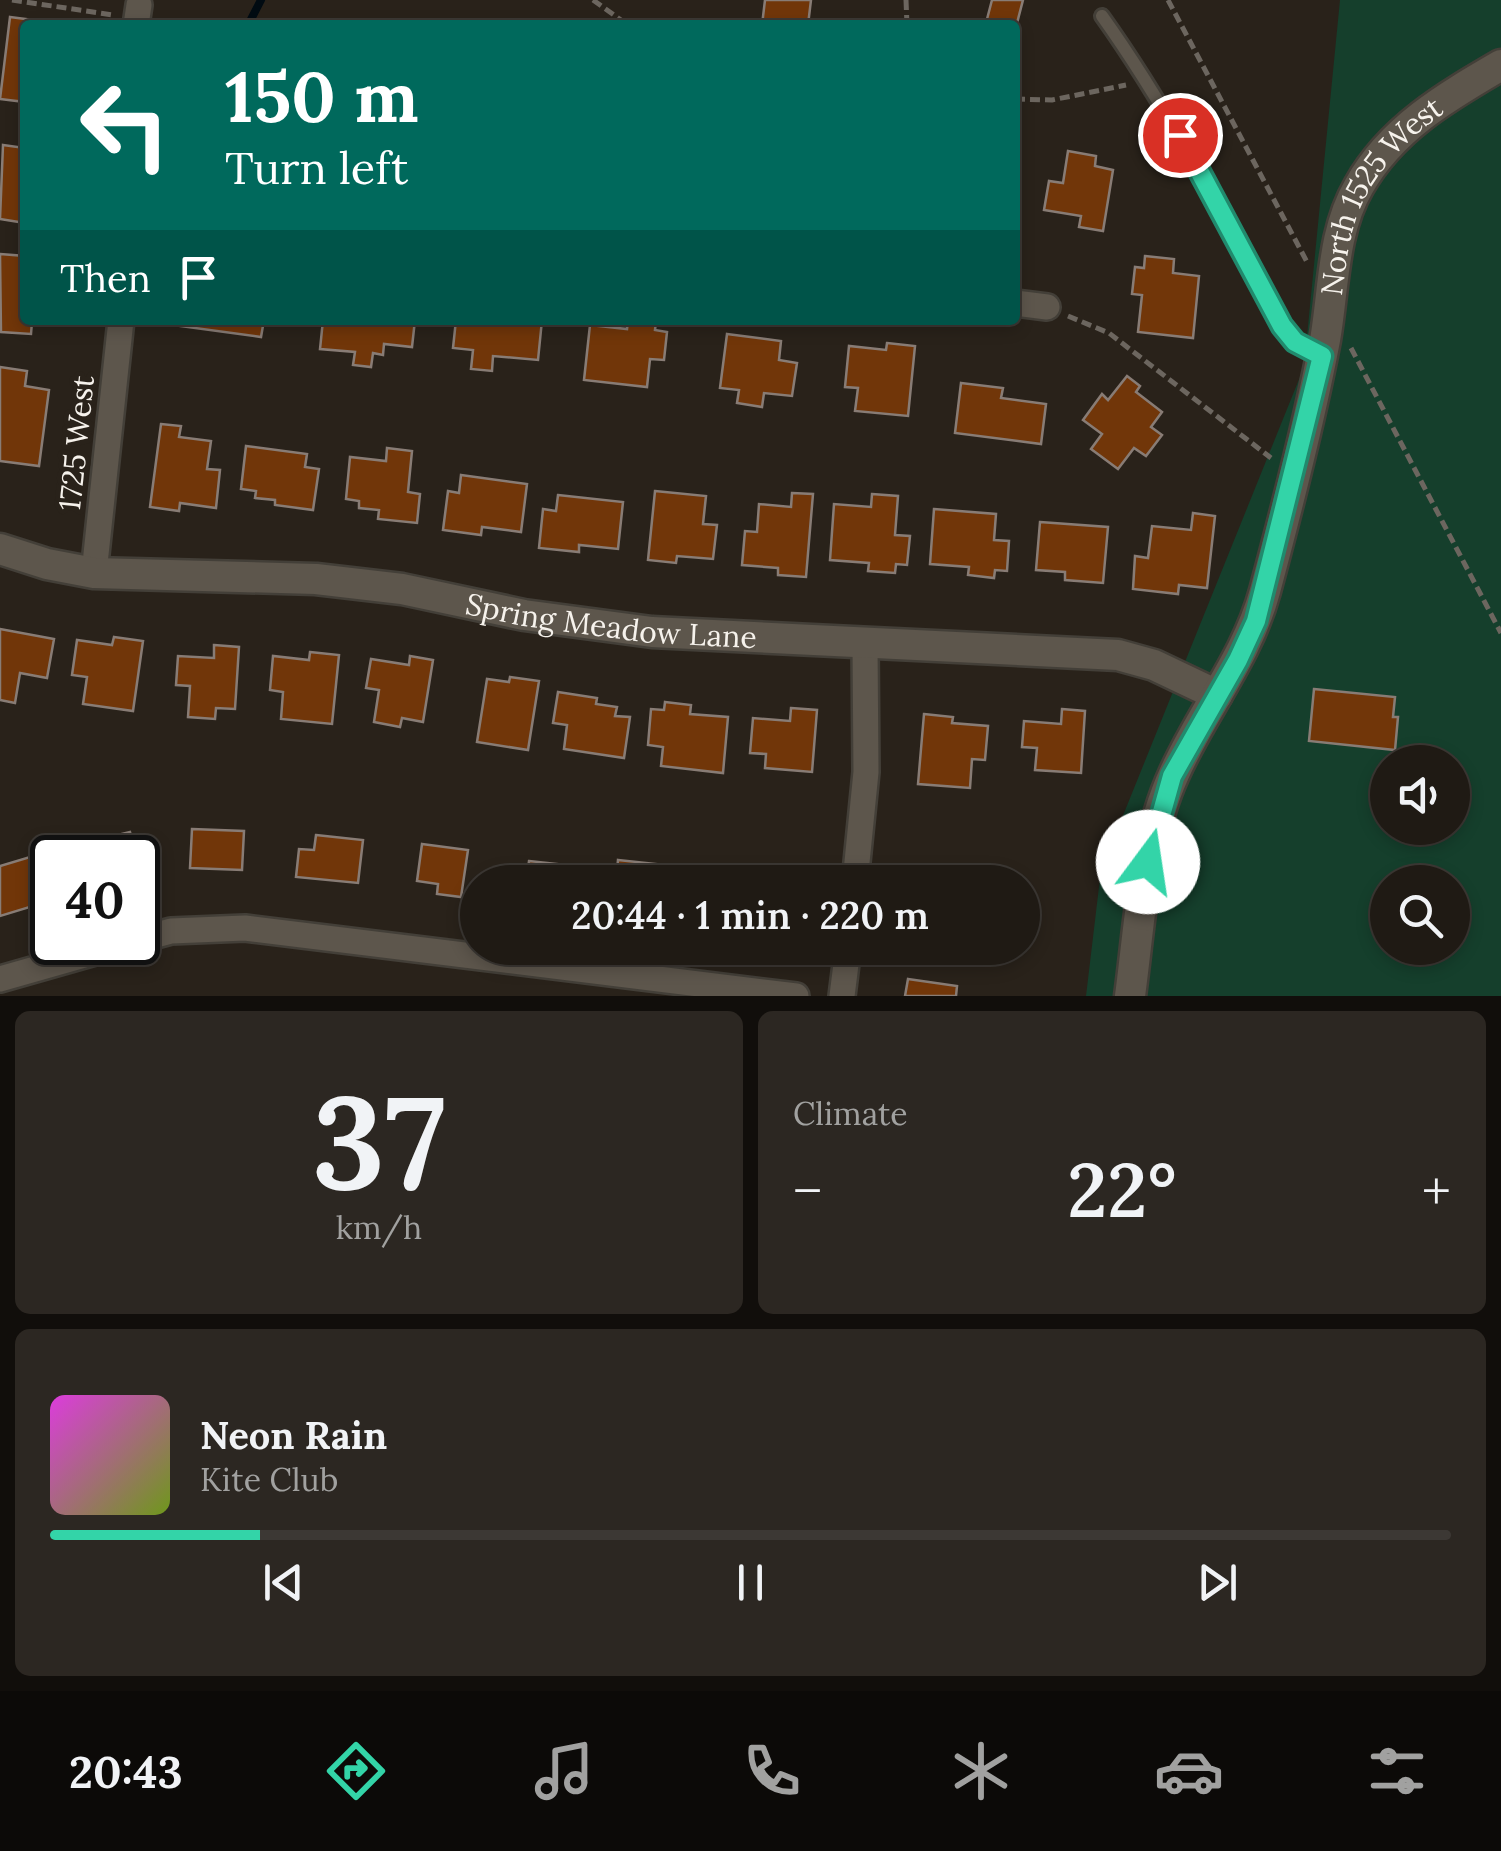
<!DOCTYPE html>
<html lang="en">
<head>
<meta charset="utf-8">
<style>
  :root { --surface:#1f1a14; --page:#2c2722; --text:#f1f3f6; --muted:#a1a1a0; --line:#3c3834; --accent:#33d4a8 }
  body { margin:0; font-family:Lora,serif; background:var(--page); color:var(--text); height:100vh; display:flex; flex-direction:column; font-size:38px; white-space:nowrap }
  * { box-sizing:border-box; margin:0 }
  p { font-size:32px; color:var(--muted) }
  .icon { flex:none; width:55px; height:55px; fill:none; stroke:currentColor; stroke-width:2; stroke-linecap:round; stroke-linejoin:round }
  .map { position:relative; height:996px; overflow:hidden }
  .panel { display:flex; flex-direction:column; gap:15px; padding:15px; background:#110e0b; flex:1 }
  .panel>* { flex:none }
  .guide { position:absolute; left:20px; top:20px; width:1000px; height:305px; border-radius:10px; box-shadow:0 5px 15px #0003,0 0 0 2px var(--line); background:#00695c; color:#fff; overflow:hidden }
  .buttons { position:absolute; left:1370px; top:745px; display:grid; gap:20px }
  .buttons a { display:grid; place-items:center; width:100px; height:100px; border-radius:50%; background:var(--surface); box-shadow:0 5px 15px #0003,0 0 0 2px var(--line); font-size:50px }
  .speed { position:absolute; left:30px; top:835px; display:flex; gap:20px; font-size:50px; font-weight:700; text-align:center }
  .speed>* { display:grid; place-content:center; width:130px; height:130px; border-radius:50%; background:var(--surface); box-shadow:0 5px 15px #0003,0 0 0 2px var(--line); line-height:1 }
  .speed .limit { border:5px solid #111; border-radius:15px; background:#fff; color:#111 }
  .pin { position:absolute; display:grid; place-items:center; width:85px; height:85px; color:#fff; margin:-42px; border:5px solid #fff; border-radius:50%; box-shadow:0 2px 10px #0007 }
  .me { position:absolute; width:110px; margin:-55px; rotate:14deg; stroke-linejoin:round; filter:drop-shadow(0 0 8px #0008) }
  .turn { display:flex; align-items:center; gap:35px; height:210px; padding:0 40px; font-size:45px }
  .turn .icon { width:130px; height:130px; stroke-width:2.5 }
  .turn b { display:block; font-size:70px; line-height:85px }
  .then { display:flex; align-items:center; height:95px; padding:0 40px; background:#0003; gap:20px; font-size:38px }
  .big { font-size:75px; font-weight:600; line-height:1.1 }
  .panel .tile { flex:1; display:flex; flex-direction:column; justify-content:center; gap:15px; min-width:0; padding:0 35px; border-radius:15px; background:var(--page) }
  .panel .dial { align-items:center; gap:0 }
  .dial b { font-size:130px; line-height:1 }
  .song { display:flex; align-items:center; gap:30px }
  .cover { width:120px; height:120px; border-radius:15px; background:linear-gradient(135deg,hsl(300 70% 55%),hsl(80 70% 35%)) }
  .played { height:10px; border-radius:5px; background:linear-gradient(90deg,var(--accent) 15%,var(--line) 15%) }
  .keys { display:flex; justify-content:space-around; direction:ltr }
  .heat { display:flex; justify-content:space-between; align-items:center; font-size:55px; direction:ltr }
  .panel .tiles { flex:1; display:grid; gap:15px; grid-template-columns:1fr 1fr }
  .tile:last-child { grid-column:span 2 }
  .trip { position:absolute; left:460px; top:865px; width:580px; height:100px; border-radius:50px; background:var(--surface); box-shadow:0 5px 15px #0003,0 0 0 2px var(--line); font-weight:600; line-height:100px; text-align:center }
  .tab-bar { display:flex; height:160px; justify-content:space-around; align-items:center; background:#0c0a08; color:var(--muted) }
  .tab-bar .icon { width:70px; height:70px }
  .tab-bar .active { color:var(--accent) }
  .tab-bar b { font-size:45px; color:var(--text) }
  .map>svg:first-child { display:block }
  .green { fill:#153f2c; fill-rule:evenodd }
  .lines { fill:none; stroke-linecap:round; stroke-linejoin:round }
  .stream { stroke:#010b12; stroke-width:8 }
  .building { fill:#713609; stroke:#887c75; stroke-width:2.5 }
  .lane-casing { stroke:#433f38; stroke-width:18 }
  .street-casing { stroke:#433f38; stroke-width:30 }
  .secondary-casing { stroke:#433f38; stroke-width:35 }
  .path { stroke:#6c665f; stroke-width:5; stroke-dasharray:10 5; stroke-linecap:butt }
  .lane { stroke:#5d564c; stroke-width:12 }
  .street { stroke:#5d564c; stroke-width:25 }
  .secondary { stroke:#5d564c; stroke-width:30 }
  .route-casing { stroke:#218a6d; stroke-width:25 }
  .route { stroke:#33d4a8; stroke-width:18 }
  .labels { text-anchor:middle; dominant-baseline:central; stroke-width:10; stroke-linejoin:round; paint-order:stroke }
  .street-label { font-size:30px; fill:#f6f2ec; stroke:#29221a }
</style>
</head>
<body>
<div class="map">
<svg width="1501" height="996" viewBox="0 0 1501 996">
  <rect width="100%" height="100%" fill="#29221a"/>
  <path class="green" d="M1340,0h161v996h-415l15,-126 203,-503zM1388,762h64v66h-64zM1388,882h64v66h-64z"/>
  <g class="lines">
    <g class="stream">
      <path d="M248,25l13,-25"/>
      <path d="M0,307l25,5"/>
    </g>
  </g>
  <g class="building">
    <path d="M765,0h46l-3,25h-46z"/>
    <path d="M992,0h31l-8,31v-6l-29,-2z"/>
    <path d="M10,17l62,8h-47v77l-25,-3z"/>
    <path d="M3,145l22,3v75l-25,-4z"/>
    <path d="M1068,151l28,5 -1,10 18,4 -10,61 -24,-4 2,-11 -37,-6 5,-29 14,2z"/>
    <path d="M0,254l25,2v64h30v5l-23,-3 -1,12 -30,-2z"/>
    <path d="M1145,256l29,3 -1,14 26,3 -6,62 -55,-6 4,-37 -10,-1 3,-27 9,1z"/>
    <path d="M181,320h83l-3,17 -81,-11z"/>
    <path d="M323,320h92l-3,27 -28,-3 -1,11 -10,-2 -2,14 -18,-2 2,-13 -35,-3z"/>
    <path d="M456,320h86l-4,40 -45,-4 -1,15 -21,-2 2,-19 -20,-2z"/>
    <path d="M628,320l28,2 -1,8 12,2 -3,28 -14,-1 -3,28 -63,-7 6,-55 37,4z"/>
    <path d="M727,334l54,7 -2,19 18,3 -5,33 -28,-3 -2,14 -25,-4 2,-13 -19,-2z"/>
    <path d="M887,343l28,3 -7,70 -53,-5 3,-23 -13,-1 4,-41 37,4z"/>
    <path d="M0,367l27,4 -2,15 24,4 -10,76 -39,-5z"/>
    <path d="M1127,376l13,10 -4,6 26,20 -11,15 11,8 -16,21 -12,-8 -16,21 -27,-20 11,-15 -19,-14 19,-26 6,6z"/>
    <path d="M961,383l42,5 -2,10 45,6 -5,40 -86,-11z"/>
    <path d="M161,424l20,2 -2,11 32,4 -4,28 13,1 -4,38 -36,-5 -1,8 -29,-4z"/>
    <path d="M246,446l61,8 -2,13 14,2 -6,41 -38,-5v-5l-20,-2 1,-7 -15,-2z"/>
    <path d="M387,448l25,3 -4,41 12,2 -3,29 -39,-4 1,-9 -20,-2v-7l-13,-2 4,-42 36,4z"/>
    <path d="M461,475l66,9 -6,48 -39,-5 -1,8 -38,-5 5,-39 11,2z"/>
    <path d="M655,491l51,5 -3,28 14,1 -4,34 -36,-3 -1,7 -28,-3z"/>
    <path d="M792,493l21,1 -7,83 -28,-2v-7l-36,-3 3,-34 12,1 2,-28 32,3z"/>
    <path d="M872,494l26,2 -3,39 15,1 -3,29 -11,-1 -1,9 -27,-2 1,-8 -39,-3 4,-56 37,3z"/>
    <path d="M558,495l65,7 -5,47 -39,-4v7l-40,-4 4,-39 13,2z"/>
    <path d="M934,509l62,5 -2,26 15,1 -2,30 -12,-1 -1,8 -26,-3 1,-8 -39,-3z"/>
    <path d="M1193,513l22,3 -8,72 -28,-3 -1,9 -45,-5 2,-33 13,2 4,-32 39,4z"/>
    <path d="M1040,522l68,5 -5,56 -38,-3v-8l-29,-2z"/>
    <path d="M0,629l54,10 -7,39 -27,-5 -5,30 -15,-3z"/>
    <path d="M114,637l29,4 -10,70 -50,-7 4,-27 -15,-2 5,-35 35,5z"/>
    <path d="M214,645l25,2 -4,62 -19,-1 -1,11 -27,-2 2,-31 -14,-1 2,-29 36,2z"/>
    <path d="M310,652l29,3 -7,69 -51,-5 2,-27 -13,-2 3,-34 36,4z"/>
    <path d="M410,656l23,4 -10,62 -21,-4 -2,9 -26,-5 5,-32 -13,-2 5,-29 38,6z"/>
    <path d="M510,677l29,4 -11,69 -51,-8 10,-63 22,3z"/>
    <path d="M1314,689l81,8 -2,20h5l-3,33 -86,-9z"/>
    <path d="M558,692l39,6 -1,6 21,3 -2,9 15,1 -6,41 -60,-9 3,-24 -14,-2z"/>
    <path d="M665,702l26,3 -1,9 38,3 -5,56 -62,-7 2,-19 -15,-2 3,-36 13,1z"/>
    <path d="M791,708l26,2 -5,62 -47,-4 1,-14 -16,-1 3,-35 37,3z"/>
    <path d="M1062,709l23,2 -4,62 -46,-3 2,-22 -15,-1 2,-26 37,3z"/>
    <path d="M924,714l29,3 -1,6 36,3 -3,34 -13,-1 -2,29 -52,-4z"/>
    <path d="M192,829l52,2 -2,39 -52,-2z"/>
    <path d="M130,832l7,26h-66l-3,-11z"/>
    <path d="M316,835l47,5 -5,43 -62,-6 3,-28 15,1z"/>
    <path d="M422,844l46,6 -7,47 -24,-3 1,-10 -21,-3z"/>
    <path d="M30,857l13,46 -43,13v-50z"/>
    <path d="M618,860l57,6 -2,16h-57z"/>
    <path d="M529,861l47,5 -1,16h-63v-7l15,2z"/>
    <path d="M921,866l27,3 -1,12 10,1h-38z"/>
    <path d="M735,872l56,6 -1,4h-56z"/>
    <path d="M908,979l49,7 -1,10h-51z"/>
  </g>
  <g class="lines">
    <g class="lane-casing">
      <path id="lane" d="M1102,16c70,98 123,204 179,310l14,16 26,13"/>
    </g>
    <g class="street-casing">
      <g id="street">
        <path d="M136,25l3,-20"/>
        <path d="M1015,303l32,4"/>
        <path d="M94,573l27,-253"/>
        <path d="M855,882l11,-110 -1,-128"/>
        <path d="M138,940l33,-9 74,-3 551,68"/>
        <path d="M0,979l130,-37"/>
        <path d="M842,996l6,-48"/>
      </g>
    </g>
    <g class="secondary-casing">
      <g id="secondary">
        <path id="s1" d="M0,549l47,15 47,9 222,6 86,10 122,26 128,17 466,23 36,10 63,30"/>
        <path id="s2" d="M1130,996c10,-74 13,-154 44,-222 28,-63 73,-116 91,-183 22,-82 44,-167 60,-251 9,-51 7,-108 34,-154 32,-57 87,-89 142,-121"/>
      </g>
    </g>
    <g class="path">
      <path d="M12,0l101,15"/>
      <path d="M593,0l35,25"/>
      <path d="M906,0l1,25"/>
      <path d="M1168,0l139,262"/>
      <path d="M1015,99l37,1 74,-15"/>
      <path d="M1068,316l41,17 162,125"/>
      <path d="M1351,348l150,285"/>
    </g>
    <use href="#lane" class="lane"/>
    <use href="#street" class="street"/>
    <use href="#secondary" class="secondary"/>
  </g>
  <g class="lines">
    <g class="route-casing">
      <path id="route" d="M1148,862l24,-86 66,-116 18,-39 66,-265 -27,-14 -13,-16 -102,-191"/>
    </g>
    <use href="#route" class="route"/>
  </g>
  <g class="labels">
    <g class="street-label">
      <text stroke="none"><textPath href="#s2" startOffset="850">North 1525 West</textPath></text>
      <text transform="translate(76 443) rotate(-84)">1725 West</text>
      <text stroke="none"><textPath href="#s1" startOffset="618">Spring Meadow Lane</textPath></text>
    </g>
  </g>
</svg>
<div class="buttons">
<a><svg class="icon" aria-label="sound" viewBox="0 0 24 24"><path d="M4 9h4l5-4v14l-5-4H4zM17 9q2 3 0 6"/></svg></a>
<a><svg class="icon" aria-label="search" viewBox="0 0 24 24"><circle cx="10" cy="10" r="6"/><path d="M15 15l6 6"/></svg></a>
</div>
<div class="speed"><div class="limit">40</div></div>
<div class="pin" style="left:1180px;top:135px;background:#d93025"><svg class="icon" aria-label="arrive" viewBox="0 0 24 24"><path d="M6 21V4h12l-3 4 3 4H6"/></svg></div>
<svg class="me" style="left:1148px;top:862px" viewBox="-20 -20 40 40"><circle r="19" fill="#fff"/><path d="M0-13L10 11 0 6-10 11z" fill="#33d4a8"/></svg>
<div class="trip">20:44 · 1 min · 220 m</div>
<div class="guide">
<div class="turn"><svg class="icon" aria-label="left" viewBox="0 0 24 24"><path d="M17 20v-9H6M10 6l-5 5 5 5"/></svg><div><b>150 m</b>Turn left</div></div>
<div class="then">Then<svg class="icon" aria-label="arrive" viewBox="0 0 24 24"><path d="M6 21V4h12l-3 4 3 4H6"/></svg></div>
</div>
</div>
<section class="panel">
<div class="tiles">
<div class="tile dial"><b>37</b><p>km/h</p></div>
<div class="tile"><p>Climate</p>
<div class="heat"><a>−</a><b class="big">22°</b><a>+</a></div>
</div>
<div class="tile">
<div class="song"><i class="cover"></i><div><b>Neon Rain</b><p>Kite Club</p></div></div>
<div class="played"></div>
<div class="keys"><svg class="icon" aria-label="previous" viewBox="0 0 24 24"><path d="M18 5L8 12l10 7zM5 5v14"/></svg><svg class="icon" aria-label="pause" viewBox="0 0 24 24"><path d="M8 5v14M16 5v14"/></svg><svg class="icon" aria-label="next" viewBox="0 0 24 24"><path d="M6 5l10 7-10 7zM19 5v14"/></svg></div>
</div>
</div>
</section>
<nav class="tab-bar">
<b>20:43</b>
<svg class="icon active" aria-label="directions" viewBox="0 0 24 24"><path d="M12 3l9 9-9 9-9-9zM9 14v-3h6M13 9l2 2-2 2"/></svg>
<svg class="icon" aria-label="music" viewBox="0 0 24 24"><path d="M9 18V5l10-2v13"/><circle cx="6" cy="18" r="3"/><circle cx="16" cy="16" r="3"/></svg>
<svg class="icon" aria-label="phone" viewBox="0 0 24 24"><path d="M5 4h4l2 5-3 2q2 4 5 5l2-3 5 2v4C11 20 4 13 5 4z"/></svg>
<svg class="icon" aria-label="climate" viewBox="0 0 24 24"><path d="M12 3v18M4 7l16 10M4 17L20 7"/></svg>
<svg class="icon" aria-label="car" viewBox="0 0 24 24"><path d="M5 17H2v-5l4-1 3-4h7l3 4 3 1v5h-3M9 17h6M6 11h13"/><circle cx="7" cy="17" r="2"/><circle cx="17" cy="17" r="2"/></svg>
<svg class="icon" aria-label="filters" viewBox="0 0 24 24"><path d="M4 7h16M4 17h16"/><circle cx="9" cy="7" r="2"/><circle cx="15" cy="17" r="2"/></svg>
</nav>
</body>
</html>
